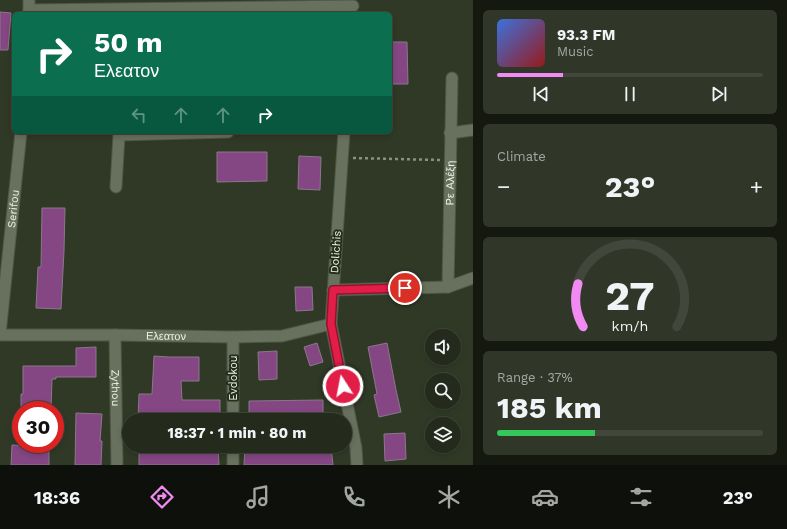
<!DOCTYPE html>
<html lang="en">
<head>
<meta charset="utf-8">
<style>
  :root { --surface:#242b1c; --page:#303729; --text:#f1f3f6; --muted:#a3a7a3; --line:#41473b; --accent:#f28af3 }
  body { margin:0; font-family:"Work Sans",sans-serif; background:var(--page); color:var(--text); height:100vh; display:flex; flex-direction:column; font-size:15px; white-space:nowrap }
  * { box-sizing:border-box; margin:0 }
  p { font-size:13px; color:var(--muted) }
  .icon { flex:none; width:22px; height:22px; fill:none; stroke:currentColor; stroke-width:2; stroke-linecap:round; stroke-linejoin:round }
  .map { position:relative; flex:1; overflow:hidden }
  .details { display:flex; flex-direction:column; gap:10px; padding:10px; background:#14180f; width:314px }
  .details>* { flex:none }
  .guide { position:absolute; left:12px; top:12px; width:380px; height:122px; border-radius:6px; box-shadow:0 2px 6px #0003,0 0 0 1px var(--line); background:#0b6e4f; color:#fff; overflow:hidden }
  .controls { position:absolute; left:425px; top:329px; display:grid; gap:8px }
  .controls a { display:grid; place-items:center; width:36px; height:36px; border-radius:50%; background:var(--surface); box-shadow:0 2px 6px #0003,0 0 0 1px var(--line); font-size:20px }
  .speed { position:absolute; left:12px; top:401px; display:flex; gap:8px; font-size:20px; font-weight:700; text-align:center }
  .speed>* { display:grid; place-content:center; width:52px; height:52px; border-radius:50%; background:var(--surface); box-shadow:0 2px 6px #0003,0 0 0 1px var(--line); line-height:1 }
  .speed .limit { border:6px solid #d22; background:#fff; color:#111 }
  .pin { position:absolute; display:grid; place-items:center; width:34px; height:34px; color:#fff; margin:-17px; border:2px solid #fff; border-radius:50%; box-shadow:0 1px 4px #0007 }
  .me { position:absolute; width:44px; margin:-22px; rotate:349deg; stroke-linejoin:round; filter:drop-shadow(0 0 3px #0008) }
  .turn { display:flex; align-items:center; gap:14px; height:84px; padding:0 16px; font-size:18px }
  .turn .icon { width:52px; height:52px; stroke-width:2.5 }
  .turn b { display:block; font-size:28px; line-height:34px }
  .lanes { display:flex; align-items:center; height:38px; padding:0 16px; background:#0003; justify-content:center; gap:20px; direction:ltr }
  .lanes .off { opacity:.35 }
  .big { font-size:30px; font-weight:700; line-height:1.1 }
  .details .tile { flex:1; display:flex; flex-direction:column; justify-content:center; gap:6px; min-width:0; padding:0 14px; border-radius:6px; background:var(--page) }
  .details .dial { align-items:center; gap:0 }
  .dial svg { height:104px; overflow:visible; fill:none; stroke:var(--line); stroke-width:7; stroke-linecap:round; text-anchor:middle }
  .dial text { fill:var(--text); stroke:none }
  .song { display:flex; align-items:center; gap:12px }
  .cover { width:48px; height:48px; border-radius:6px; background:linear-gradient(135deg,hsl(220 70% 55%),hsl(0 70% 35%)) }
  .played { height:4px; border-radius:2px; background:linear-gradient(90deg,var(--accent) 25%,var(--line) 25%) }
  .keys { display:flex; justify-content:space-around; direction:ltr }
  .heat { display:flex; justify-content:space-between; align-items:center; font-size:22px; direction:ltr }
  .charge { height:6px; border-radius:3px; background:linear-gradient(90deg,#34c759 37%,var(--line) 0) }
  .trip { position:absolute; left:122px; top:413px; width:230px; height:40px; border-radius:20px; background:var(--surface); box-shadow:0 2px 6px #0003,0 0 0 1px var(--line); font-weight:700; line-height:40px; text-align:center }
  .tabs { display:flex; height:64px; justify-content:space-around; align-items:center; background:#0e110b; color:var(--muted) }
  .tabs .icon { width:28px; height:28px }
  .tabs .current { color:var(--accent) }
  .tabs b { font-size:18px; color:var(--text) }
  main { display:flex; flex:1; min-height:0 }
  .map>svg:first-child { display:block }
  .building { fill:#844784; stroke:#8a788a }
  .lines { fill:none; stroke-linecap:round; stroke-linejoin:round }
  .minor-casing { stroke:#4f5746; stroke-width:13 }
  .tertiary-casing { stroke:#4f5746; stroke-width:13 }
  .path { stroke:#8a9182; stroke-width:2.5; stroke-dasharray:3 3; stroke-linecap:butt }
  .minor { stroke:#67715d; stroke-width:11 }
  .tertiary { stroke:#67715d; stroke-width:11 }
  .route-casing { stroke:#92132f; stroke-width:10 }
  .route { stroke:#e11d48; stroke-width:7 }
  .labels { text-anchor:middle; dominant-baseline:central; stroke-width:4; stroke-linejoin:round; paint-order:stroke }
  .street-label { font-size:11px; fill:#edf3e7; stroke:#262f1c }
</style>
</head>
<body>
<main>
<div class="map">
<svg width="473" height="465" viewBox="0 0 473 465">
  <rect width="100%" height="100%" fill="#303926"/>
  <g class="building">
    <path d="M0,12l11,1 -3,37h-8z"/>
    <path d="M390,42h17l1,42h-18z"/>
    <path d="M217,152h50v29l-50,1z"/>
    <path d="M299,156l22,1 -1,33 -22,-1z"/>
    <path d="M42,208h23l-1,43 -3,58 -25,-1 2,-41h3z"/>
    <path d="M295,287h17l1,23 -17,1z"/>
    <path d="M317,343l6,19 -13,4 -6,-19z"/>
    <path d="M387,343l9,47 5,22 -22,5 -5,-22 3,-1 -9,-47z"/>
    <path d="M96,347v30h-40v2h-4l-1,31h-30v-16h2v-28h53v-18z"/>
    <path d="M277,351v28l-18,1 -1,-28z"/>
    <path d="M154,356l15,1h30v24h-18l1,19h38v17l-53,-1v4h-29l1,-26h13z"/>
    <path d="M323,400v20h-28v-7l-46,1v-13z"/>
    <path d="M76,413l26,1 -2,27h2l-1,24h-26z"/>
    <path d="M405,433l1,26 -21,2 -1,-27z"/>
    <path d="M12,445l37,2v18h-38z"/>
    <path d="M139,446h29v2l50,-1 1,18h-80z"/>
    <path d="M245,446l52,1v-1h34l2,19h-89z"/>
  </g>
  <g class="lines">
    <g class="minor-casing">
      <g id="minor">
        <path d="M29,10l324,-4"/>
        <path d="M344,132l-13,192 25,124 1,17"/>
        <path d="M450,133l23,-3"/>
        <path d="M116,187l3,-52 109,-3"/>
        <path id="s1" d="M448,287l4,-209"/>
        <path d="M333,290l115,-3 25,-9"/>
        <path id="s2" d="M0,335h115l118,2 49,-1 49,-12"/>
        <path id="s3" d="M115,335l2,130"/>
        <path d="M233,420v-83"/>
        <path d="M233,465v-19"/>
      </g>
    </g>
    <g class="tertiary-casing">
      <g id="tertiary">
        <path d="M29,14v-14"/>
        <path id="s4" d="M0,334l21,-202"/>
      </g>
    </g>
    <path class="path" d="M353,158l87,2"/>
    <use href="#minor" class="minor"/>
    <use href="#tertiary" class="tertiary"/>
  </g>
  <g class="lines">
    <g class="route-casing">
      <path id="route" d="M343,386l-12,-62 2,-34 72,-2"/>
    </g>
    <use href="#route" class="route"/>
  </g>
  <g class="labels">
    <g class="street-label">
      <text stroke="none"><textPath href="#s1" startOffset="104">Ρε Αλέξη</textPath></text>
      <text stroke="none"><textPath href="#s4" startOffset="126">Serifou</textPath></text>
      <text transform="translate(336 252) rotate(-86)">Dolichis</text>
      <text stroke="none"><textPath href="#s2" startOffset="166">Ελεατον</textPath></text>
      <text transform="translate(233 378) rotate(-90)">Evdokou</text>
      <text stroke="none"><textPath href="#s3" startOffset="53">Zythou</textPath></text>
    </g>
  </g>
</svg>
<div class="controls">
<a><svg class="icon" aria-label="sound" viewBox="0 0 24 24"><path d="M4 9h4l5-4v14l-5-4H4zM17 9q2 3 0 6"/></svg></a>
<a><svg class="icon" aria-label="search" viewBox="0 0 24 24"><circle cx="10" cy="10" r="6"/><path d="M15 15l6 6"/></svg></a>
<a><svg class="icon" aria-label="layers" viewBox="0 0 24 24"><path d="M12 4l9 5-9 5-9-5zM3 14l9 5 9-5"/></svg></a>
</div>
<div class="speed"><div class="limit">30</div></div>
<div class="pin" style="left:405px;top:288px;background:#d93025"><svg class="icon" aria-label="arrive" viewBox="0 0 24 24"><path d="M6 21V4h12l-3 4 3 4H6"/></svg></div>
<svg class="me" style="left:343px;top:386px" viewBox="-20 -20 40 40"><circle r="17" fill="#e11d48" stroke="#fff" stroke-width="3"/><path d="M0-11L8 9 0 5-8 9z" fill="#fff"/></svg>
<div class="trip">18:37 · 1 min · 80 m</div>
<div class="guide">
<div class="turn"><svg class="icon" aria-label="right" viewBox="0 0 24 24"><path d="M7 20v-9h11M14 6l5 5-5 5"/></svg><div><b>50 m</b>Ελεατον</div></div>
<div class="lanes"><svg class="icon off" aria-label="left" viewBox="0 0 24 24"><path d="M17 20v-9H6M10 6l-5 5 5 5"/></svg><svg class="icon off" aria-label="ahead" viewBox="0 0 24 24"><path d="M12 20V5M6 11l6-6 6 6"/></svg><svg class="icon off" aria-label="ahead" viewBox="0 0 24 24"><path d="M12 20V5M6 11l6-6 6 6"/></svg><svg class="icon" aria-label="right" viewBox="0 0 24 24"><path d="M7 20v-9h11M14 6l5 5-5 5"/></svg></div>
</div>
</div>
<section class="details">
<div class="tile">
<div class="song"><i class="cover"></i><div><b>93.3 FM</b><p>Music</p></div></div>
<div class="played"></div>
<div class="keys"><svg class="icon" aria-label="previous" viewBox="0 0 24 24"><path d="M18 5L8 12l10 7zM5 5v14"/></svg><svg class="icon" aria-label="pause" viewBox="0 0 24 24"><path d="M8 5v14M16 5v14"/></svg><svg class="icon" aria-label="next" viewBox="0 0 24 24"><path d="M6 5l10 7-10 7zM19 5v14"/></svg></div>
</div>
<div class="tile"><p>Climate</p>
<div class="heat"><a>−</a><b class="big">23°</b><a>+</a></div>
</div>
<div class="tile dial"><svg viewBox="0 0 100 80">
<path d="M14 69A42 42 0 1 1 86 69"/>
<path d="M14 69A42 42 0 0 1 10 36" stroke="#f28af3"/>
<text x="50" y="56" font-size="32" font-weight="700">27</text>
<text x="50" y="72" font-size="11">km/h</text>
</svg></div>
<div class="tile"><p>Range · 37%</p><b class="big">185 km</b><div class="charge"></div></div>
</section>
</main>
<nav class="tabs">
<b>18:36</b>
<svg class="icon current" aria-label="directions" viewBox="0 0 24 24"><path d="M12 3l9 9-9 9-9-9zM9 14v-3h6M13 9l2 2-2 2"/></svg>
<svg class="icon" aria-label="music" viewBox="0 0 24 24"><path d="M9 18V5l10-2v13"/><circle cx="6" cy="18" r="3"/><circle cx="16" cy="16" r="3"/></svg>
<svg class="icon" aria-label="phone" viewBox="0 0 24 24"><path d="M5 4h4l2 5-3 2q2 4 5 5l2-3 5 2v4C11 20 4 13 5 4z"/></svg>
<svg class="icon" aria-label="climate" viewBox="0 0 24 24"><path d="M12 3v18M4 7l16 10M4 17L20 7"/></svg>
<svg class="icon" aria-label="car" viewBox="0 0 24 24"><path d="M5 17H2v-5l4-1 3-4h7l3 4 3 1v5h-3M9 17h6M6 11h13"/><circle cx="7" cy="17" r="2"/><circle cx="17" cy="17" r="2"/></svg>
<svg class="icon" aria-label="filters" viewBox="0 0 24 24"><path d="M4 7h16M4 17h16"/><circle cx="9" cy="7" r="2"/><circle cx="15" cy="17" r="2"/></svg>
<b>23°</b>
</nav>
</body>
</html>
